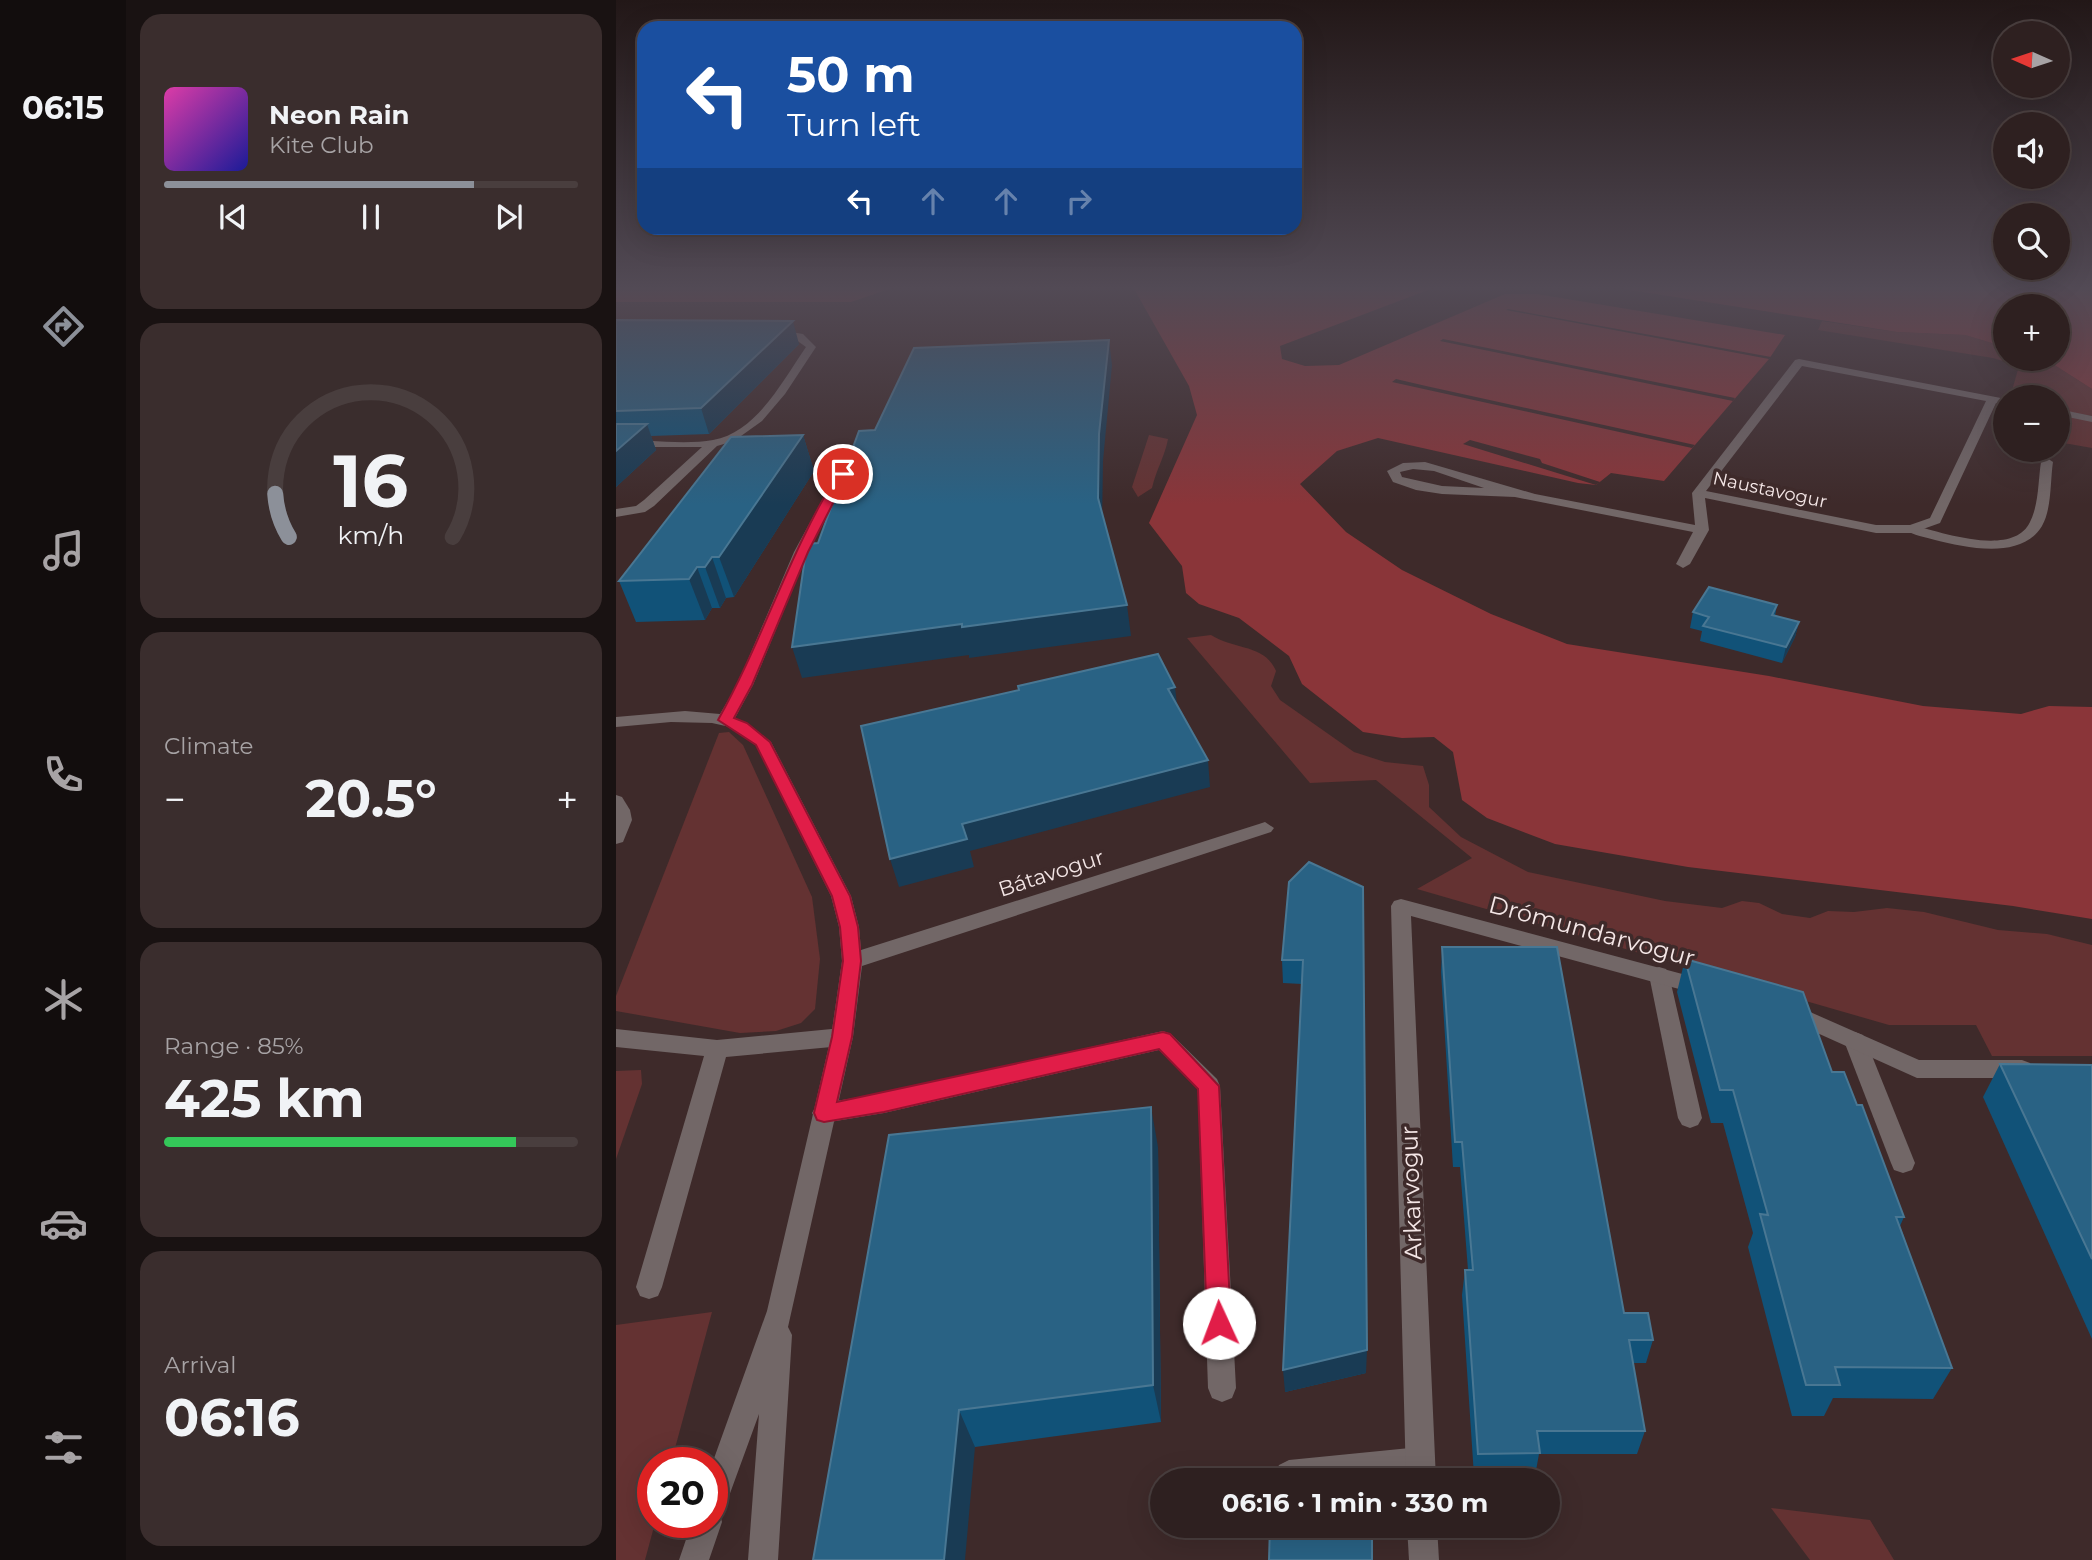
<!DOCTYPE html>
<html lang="en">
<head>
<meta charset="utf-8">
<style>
  :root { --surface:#2e2020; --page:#3a2d2d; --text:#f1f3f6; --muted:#a7a3a5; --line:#493e3e; --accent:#8c9099 }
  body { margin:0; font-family:Montserrat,sans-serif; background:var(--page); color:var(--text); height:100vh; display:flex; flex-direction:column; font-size:26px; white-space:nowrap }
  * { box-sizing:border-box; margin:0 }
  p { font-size:23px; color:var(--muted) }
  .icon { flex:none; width:38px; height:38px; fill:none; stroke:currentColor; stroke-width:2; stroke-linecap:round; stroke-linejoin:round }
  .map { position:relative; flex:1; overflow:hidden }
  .side { display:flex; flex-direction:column; gap:14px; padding:14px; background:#191212; width:490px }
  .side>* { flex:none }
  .hud { position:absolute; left:21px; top:21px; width:665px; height:214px; border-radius:21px; box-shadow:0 7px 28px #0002,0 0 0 2px var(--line); background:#1a4fa0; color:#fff; overflow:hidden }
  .needle { width:46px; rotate:273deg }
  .buttons { position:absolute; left:1377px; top:21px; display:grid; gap:14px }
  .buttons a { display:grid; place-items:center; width:77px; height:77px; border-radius:50%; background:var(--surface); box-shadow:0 7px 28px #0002,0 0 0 2px var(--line); font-size:35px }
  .speed { position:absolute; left:21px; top:1447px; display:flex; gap:14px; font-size:35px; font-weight:700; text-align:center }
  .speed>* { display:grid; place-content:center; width:91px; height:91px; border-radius:50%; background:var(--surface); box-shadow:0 7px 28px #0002,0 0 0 2px var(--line); line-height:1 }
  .speed .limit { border:10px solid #d22; background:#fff; color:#111 }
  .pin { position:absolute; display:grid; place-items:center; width:60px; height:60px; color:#fff; margin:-30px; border:4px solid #fff; border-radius:50%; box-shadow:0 2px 7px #0007 }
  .me { position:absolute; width:77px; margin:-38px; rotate:358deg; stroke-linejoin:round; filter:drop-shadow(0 0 5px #0008) }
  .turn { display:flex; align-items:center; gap:24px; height:147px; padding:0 35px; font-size:32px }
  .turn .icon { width:91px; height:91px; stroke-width:2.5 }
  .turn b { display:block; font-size:49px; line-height:60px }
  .lanes { display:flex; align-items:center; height:66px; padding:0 35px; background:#0003; justify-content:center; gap:35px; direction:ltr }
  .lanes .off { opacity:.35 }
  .big { font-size:52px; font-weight:700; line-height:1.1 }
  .side .widget { flex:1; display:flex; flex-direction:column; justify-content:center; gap:10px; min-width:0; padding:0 24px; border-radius:21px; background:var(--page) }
  .side .dial { align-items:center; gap:0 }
  .dial svg { height:182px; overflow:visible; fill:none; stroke:var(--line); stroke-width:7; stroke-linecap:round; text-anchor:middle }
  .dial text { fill:var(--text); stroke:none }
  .song { display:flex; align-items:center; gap:21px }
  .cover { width:84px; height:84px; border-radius:10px; background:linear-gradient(135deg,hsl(320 70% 55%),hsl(240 70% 35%)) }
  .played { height:7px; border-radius:4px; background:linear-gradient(90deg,var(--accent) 75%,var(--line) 75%) }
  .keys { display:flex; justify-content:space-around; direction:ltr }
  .heat { display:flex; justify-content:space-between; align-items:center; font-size:38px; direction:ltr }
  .charge { height:10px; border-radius:5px; background:linear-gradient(90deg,#34c759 85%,var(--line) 0) }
  .trip { position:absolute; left:534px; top:1468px; width:410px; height:70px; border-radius:35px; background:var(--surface); box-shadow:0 7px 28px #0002,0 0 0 2px var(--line); font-weight:700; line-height:70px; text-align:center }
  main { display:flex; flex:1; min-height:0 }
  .dock { display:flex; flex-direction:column; width:126px; justify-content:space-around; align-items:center; background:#120d0d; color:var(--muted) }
  .dock .icon { width:49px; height:49px }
  .dock .active { color:var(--accent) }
  .dock b { font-size:32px; color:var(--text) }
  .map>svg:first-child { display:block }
  .green { fill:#643232 }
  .water { fill:#8a3539 }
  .pier { fill:#3e2a2a }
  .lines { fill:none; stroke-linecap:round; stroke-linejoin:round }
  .service { fill:#726767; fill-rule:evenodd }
  .minor { fill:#726767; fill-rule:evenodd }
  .wall { fill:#115278 }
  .shaded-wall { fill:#193b54 }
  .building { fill:#296284; stroke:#497793; stroke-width:2 }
  .route { fill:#e11d48; stroke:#92132f; stroke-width:2 }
  .labels { text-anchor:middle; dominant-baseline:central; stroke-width:7; stroke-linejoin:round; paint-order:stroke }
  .far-street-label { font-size:18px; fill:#f4e6e6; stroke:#3e2a2a }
  .street-label { font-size:21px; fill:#f4e6e6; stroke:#3e2a2a }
  .near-street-label { font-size:24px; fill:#f4e6e6; stroke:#3e2a2a }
</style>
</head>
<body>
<main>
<nav class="dock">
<b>06:15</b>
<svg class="icon active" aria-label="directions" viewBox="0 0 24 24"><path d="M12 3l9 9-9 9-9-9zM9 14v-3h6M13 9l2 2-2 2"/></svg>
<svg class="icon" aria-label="music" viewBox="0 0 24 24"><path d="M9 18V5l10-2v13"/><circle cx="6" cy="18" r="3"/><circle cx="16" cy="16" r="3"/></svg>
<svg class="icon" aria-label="phone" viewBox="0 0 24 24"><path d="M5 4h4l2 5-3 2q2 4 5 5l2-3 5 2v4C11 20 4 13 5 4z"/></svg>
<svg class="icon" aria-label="climate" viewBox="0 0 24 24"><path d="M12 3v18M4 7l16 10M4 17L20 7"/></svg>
<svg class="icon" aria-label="car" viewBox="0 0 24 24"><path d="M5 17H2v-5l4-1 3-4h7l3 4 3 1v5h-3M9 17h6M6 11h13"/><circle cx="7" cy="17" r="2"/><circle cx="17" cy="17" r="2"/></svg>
<svg class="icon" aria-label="filters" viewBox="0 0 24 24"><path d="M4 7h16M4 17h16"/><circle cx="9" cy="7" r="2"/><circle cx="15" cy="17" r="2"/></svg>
</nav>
<section class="side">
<div class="widget">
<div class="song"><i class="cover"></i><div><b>Neon Rain</b><p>Kite Club</p></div></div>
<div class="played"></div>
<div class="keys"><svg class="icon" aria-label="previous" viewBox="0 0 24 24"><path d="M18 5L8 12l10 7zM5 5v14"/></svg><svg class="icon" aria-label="pause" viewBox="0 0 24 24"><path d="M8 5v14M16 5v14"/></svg><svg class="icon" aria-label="next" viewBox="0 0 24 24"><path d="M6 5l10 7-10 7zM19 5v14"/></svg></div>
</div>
<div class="widget dial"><svg viewBox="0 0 100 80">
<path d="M14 69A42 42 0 1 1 86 69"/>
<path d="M14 69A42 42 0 0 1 8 50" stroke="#8c9099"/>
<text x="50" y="56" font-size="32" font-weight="700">16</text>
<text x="50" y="72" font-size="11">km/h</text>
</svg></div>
<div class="widget"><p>Climate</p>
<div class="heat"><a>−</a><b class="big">20.5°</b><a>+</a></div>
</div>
<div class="widget"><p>Range · 85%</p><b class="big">425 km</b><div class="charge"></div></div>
<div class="widget"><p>Arrival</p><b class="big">06:16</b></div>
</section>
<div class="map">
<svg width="1476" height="1560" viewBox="0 0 1476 1560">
  <rect width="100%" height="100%" fill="#3e2a2a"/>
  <g class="green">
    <path d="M1206,321l75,11 68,3 40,12 1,12h39l47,30v27l-34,-6v-13h-43l-4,-3 8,-28 -26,-8 -175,-28z"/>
    <path d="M1442,414l34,7v27l-34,-6z"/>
    <path d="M533,435l19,4c-3,17 -12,31 -16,49l-14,9 -6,-10z"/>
    <path d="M595,635c23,15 54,9 65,36l-5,15 9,14 74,52 31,10 38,4 6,19v22l32,30 67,35 137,29 57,7 20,-7 17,2 23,11 28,4 18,-7 26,1 33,-4 37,4 74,18 49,4 45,11v111h-100l-16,-31h-87l-472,-136 55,-31 -96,-78 -66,3 -123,-145z"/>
    <path d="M113,732l14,13 69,152 8,62 -5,50 -14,14 -25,8 -36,2 -124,-22v-15l103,-263z"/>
    <path d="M25,1070l1,14 -26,75v-88z"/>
    <path d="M96,1312l-41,151h-18v59l2,1 -10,37h-29v-235z"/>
    <path d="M1155,1508l99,12 24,40h-84z"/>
  </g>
  <g class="water">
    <path d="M0,287h279l-44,15h-235z"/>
    <path d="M517,287h303l-156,59 2,13 23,7 34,-1 166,-71h32l248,41 -16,24 -105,122 -53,-8 -15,12 -18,-2 -200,-45 -41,13 -37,33 46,48 56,38 89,44 76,30 202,32 154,30 98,8 28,-8 43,1v212l-79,-13 -325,-39 -133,-23 -68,-26 -25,-18 -9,-48 -19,-15 -32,1 -39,-6 -61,-48 -13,-28 -50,-38 -40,-14 -13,-11 -4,-27 -33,-43 48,-108 -8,-29z"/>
    <path d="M995,287h481v102l-47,-30h13v-53h-52l-1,41 -40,-12 -68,-3z"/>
  </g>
  <g class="pier">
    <path d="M892,309l181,33 82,15 -2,2 -263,-49z"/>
    <path d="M827,339l257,52 35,7 -2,3 -293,-60z"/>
    <path d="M780,379l30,7 269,59 -3,3 -300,-66z"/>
    <path d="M854,440l70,19 2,4 58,19 -4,3 -133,-41z"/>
  </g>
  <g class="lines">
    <g class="service">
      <path d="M157,329l30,5 13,13 -31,47 -23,27 -28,20 -17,5 -63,60 -9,6 -29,5v-8l20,-3 8,-6 58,-53h-86v-8c28,1 71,6 97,1 44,-8 70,-60 93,-93l-14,-10 -22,-3 -2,-2z"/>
      <path d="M1431,458l6,4c-3,20 -1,46 -11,64 -20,34 -75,22 -107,14 -9,-3 -22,-4 -30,-11l7,-4c29,7 101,33 118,-3 9,-18 8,-41 11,-60z"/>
      <path d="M0,795l6,2 8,13 2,10 -9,22 -7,2z"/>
      <path d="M1043,967l7,2 3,6 33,143 -4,7 -8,3 -8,-3 -4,-7 -29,-143 3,-6z"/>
      <path d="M226,1028l8,3 3,6 -3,6 -8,3 -116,11 -64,230 -4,9 -9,3 -9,-3 -4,-9 68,-231 -88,-9v-18l101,11z"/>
      <path d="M547,1031l8,3 46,45 3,7 16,302 -4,10 -10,4 -10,-4 -4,-10 -10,-299 -39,-39 -275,63 -60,10 -8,-3 -4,-7 4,-7 8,-3 60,-10z"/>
      <path d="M1239,1032l8,3 3,6 49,122 -3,7 -9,3 -9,-3 -3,-7 -47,-122 3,-6z"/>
      <path d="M804,1447l10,5 5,10 -5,10c-37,16 -111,8 -153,8l-3,-5 5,-10 10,-5z"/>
    </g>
    <g class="minor">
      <path d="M1183,359l207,40v6l-10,-2 -56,120 -28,10h-36l-171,-35 4,32 -19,34 -7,4 -7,-4 17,-32 -178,-35 -73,-3 -26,-4 -23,-8 -6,-11 16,-8 22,-1 110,32 160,31 -3,-32 103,-133zM1186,366l184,35 -56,117 -20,7h-34l-170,-34zM797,469l21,2 50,17 -42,-2 -40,-9 -2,-5z"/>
      <path d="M1442,409l34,7v6l-34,-7z"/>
      <path d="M238,448l6,4 -52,100 -55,133 -18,33 16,8 20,16 80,154 8,31 2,23 398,-126 6,-2 9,6 -3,4 -409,134 -9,71 -65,290 4,8 -14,225h-30l11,-146 -38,104 1,4 -13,38h-30l13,-38h20v-58l55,-153 64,-274 11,-76 -3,-34 -8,-31 -75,-151 -26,-18 -18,-4 -41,-1 -55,5v-10l69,-6 35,3 17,-29 57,-133 54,-100z"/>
      <path d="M785,899l300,80 7,2 4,6 -4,6 -7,2 -290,-79 25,564h-30l-15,-574 3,-5z"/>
      <path d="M1176,1004l127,56h103l8,3 3,6 -3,6 -8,3h-105l-133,-60 -3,-6 3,-6z"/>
      <path d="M791,1526h30l2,34h-30z"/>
    </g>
  </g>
  <g class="wall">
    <path d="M0,320l183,24 -90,90 -58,2 5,14 -40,37z"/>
    <path d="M187,435l11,36 -80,126 -8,1 -6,10h-8l-7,12 -69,2 -17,-41z"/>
    <path d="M1161,605l-2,11 24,6 -4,15 -13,26 -82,-22 2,-10 -12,-3 3,-16z"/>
    <path d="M693,862l57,511 -81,19 17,-408 -19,-1 -1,-23z"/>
    <path d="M826,947l182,366 29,27 -7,23h-13l12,68 -8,23h-98l-4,22h-61l-12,-181 3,-25h3l-8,-103h-7l-12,-195z"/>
    <path d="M1069,959l147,113 72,145 -4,9 52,142 -19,31 -100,-1 -9,18h-32l-44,-169 5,-14 -30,-110h-12l-34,-131z"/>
    <path d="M1384,1064l92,1v274l-109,-242z"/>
    <path d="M542,1147l3,275 -186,25 -162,113z"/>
  </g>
  <g class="shaded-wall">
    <path d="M177,321l6,23 -90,90 -8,-26z"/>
    <path d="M493,340l3,25 -9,96 -1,65 -4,-28 1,-64z"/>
    <path d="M31,424l9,26 -40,37v-36z"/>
    <path d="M187,435l11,36 -80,126 -15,-40z"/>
    <path d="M96,557l14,41 -6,10 -15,-41z"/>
    <path d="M81,567l15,41 -7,12 -16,-41z"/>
    <path d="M511,605l4,31 -162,22v-3l-167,23 -10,-31 170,-23z"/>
    <path d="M1183,622l-4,15 -13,26 4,-16z"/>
    <path d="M559,687l3,26 -10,-24z"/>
    <path d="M592,760l2,27 -240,64 4,16 -75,20 -9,-28 72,-35z"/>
    <path d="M535,1107l7,40 3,275 -8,-37z"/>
    <path d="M751,1350l-1,23 -81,19 -2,-22z"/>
    <path d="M343,1410l16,37 -10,113h-21z"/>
  </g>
  <g class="building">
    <path d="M0,320l177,1 -92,87 -85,3z"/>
    <path d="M493,340l-10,94 -1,64 29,107 -165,22v-3l-170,23 15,-103 11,-1 41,-112 16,-1 39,-82z"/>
    <path d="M0,424h31l-31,27z"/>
    <path d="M187,435l-84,122h-7l-7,10h-8l-8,12 -70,2 112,-144z"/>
    <path d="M1093,587l68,18 -5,10 27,7 -13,25 -83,-21 6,-9 -16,-5z"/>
    <path d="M542,654l17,33 -7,2 40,71 -246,64 5,15 -77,20 -29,-133 158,-36 -1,-4z"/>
    <path d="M693,862l54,25 4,463 -84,20 20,-410h-21l7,-78z"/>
    <path d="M826,947h115l67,366h24l5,27h-24l16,91h-108l3,22 -62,1 -13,-184h8l-11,-128h-7z"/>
    <path d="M1069,959l118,33 29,80h12l13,33h5l42,112h-8l56,151 -117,-1 5,18h-34l-46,-171 8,1 -35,-125h-13z"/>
    <path d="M1384,1064l92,1v194z"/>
    <path d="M535,1107l2,278 -194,25 -15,150h-131l76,-425z"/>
    <path d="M654,1526h102v34h-103z"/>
  </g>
  <linearGradient id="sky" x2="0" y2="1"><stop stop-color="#221717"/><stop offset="0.57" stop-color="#524a55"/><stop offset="1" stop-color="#524a55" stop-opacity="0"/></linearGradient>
  <rect width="1476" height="505" fill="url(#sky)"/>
  <path class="route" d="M223,472l9,2 -40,78 -56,133 -18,33 13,5 23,19 80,154 8,31 3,34 -9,76 -15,65 326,-70 7,2 49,52 12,237 -3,8 -9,4 -9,-4 -3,-8 -9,-234 -39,-40 -275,63 -60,10 -7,-2 -3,-7 18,-76 11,-76 -3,-34 -8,-31 -76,-151 -38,-25c45,-80 72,-170 121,-248z"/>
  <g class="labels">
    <g class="far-street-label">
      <text transform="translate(1154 490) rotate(12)">Naustavogur</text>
    </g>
    <g class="street-label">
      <text transform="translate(435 873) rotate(-18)">Bátavogur</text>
    </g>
    <g class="near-street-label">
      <text transform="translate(976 931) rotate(15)">Drómundarvogur</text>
      <text transform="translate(795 1193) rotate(-92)">Arkarvogur</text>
    </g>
  </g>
</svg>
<div class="buttons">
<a><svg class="needle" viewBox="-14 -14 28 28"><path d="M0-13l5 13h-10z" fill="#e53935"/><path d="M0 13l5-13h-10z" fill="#a7a3a5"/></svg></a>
<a><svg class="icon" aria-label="sound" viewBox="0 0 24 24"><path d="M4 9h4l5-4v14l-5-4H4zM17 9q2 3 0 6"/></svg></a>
<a><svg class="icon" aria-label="search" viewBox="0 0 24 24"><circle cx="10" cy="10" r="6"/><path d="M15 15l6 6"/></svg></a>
<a>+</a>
<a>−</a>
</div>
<div class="speed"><div class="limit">20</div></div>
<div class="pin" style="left:227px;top:474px;background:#d93025"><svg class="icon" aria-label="arrive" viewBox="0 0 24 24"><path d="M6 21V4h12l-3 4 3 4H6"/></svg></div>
<svg class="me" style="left:603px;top:1323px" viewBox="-20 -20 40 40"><circle r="19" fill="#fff"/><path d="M0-13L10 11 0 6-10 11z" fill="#e11d48"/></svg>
<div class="trip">06:16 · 1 min · 330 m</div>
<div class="hud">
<div class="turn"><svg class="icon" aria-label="left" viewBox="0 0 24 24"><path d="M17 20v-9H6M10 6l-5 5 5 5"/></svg><div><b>50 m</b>Turn left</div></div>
<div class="lanes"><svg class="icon" aria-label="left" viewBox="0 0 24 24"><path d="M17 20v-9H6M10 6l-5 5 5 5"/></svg><svg class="icon off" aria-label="ahead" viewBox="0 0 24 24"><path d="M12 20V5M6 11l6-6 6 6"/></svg><svg class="icon off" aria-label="ahead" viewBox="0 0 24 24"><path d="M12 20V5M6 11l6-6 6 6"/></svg><svg class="icon off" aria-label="right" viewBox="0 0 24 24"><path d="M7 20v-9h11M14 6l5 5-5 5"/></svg></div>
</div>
</div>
</main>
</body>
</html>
